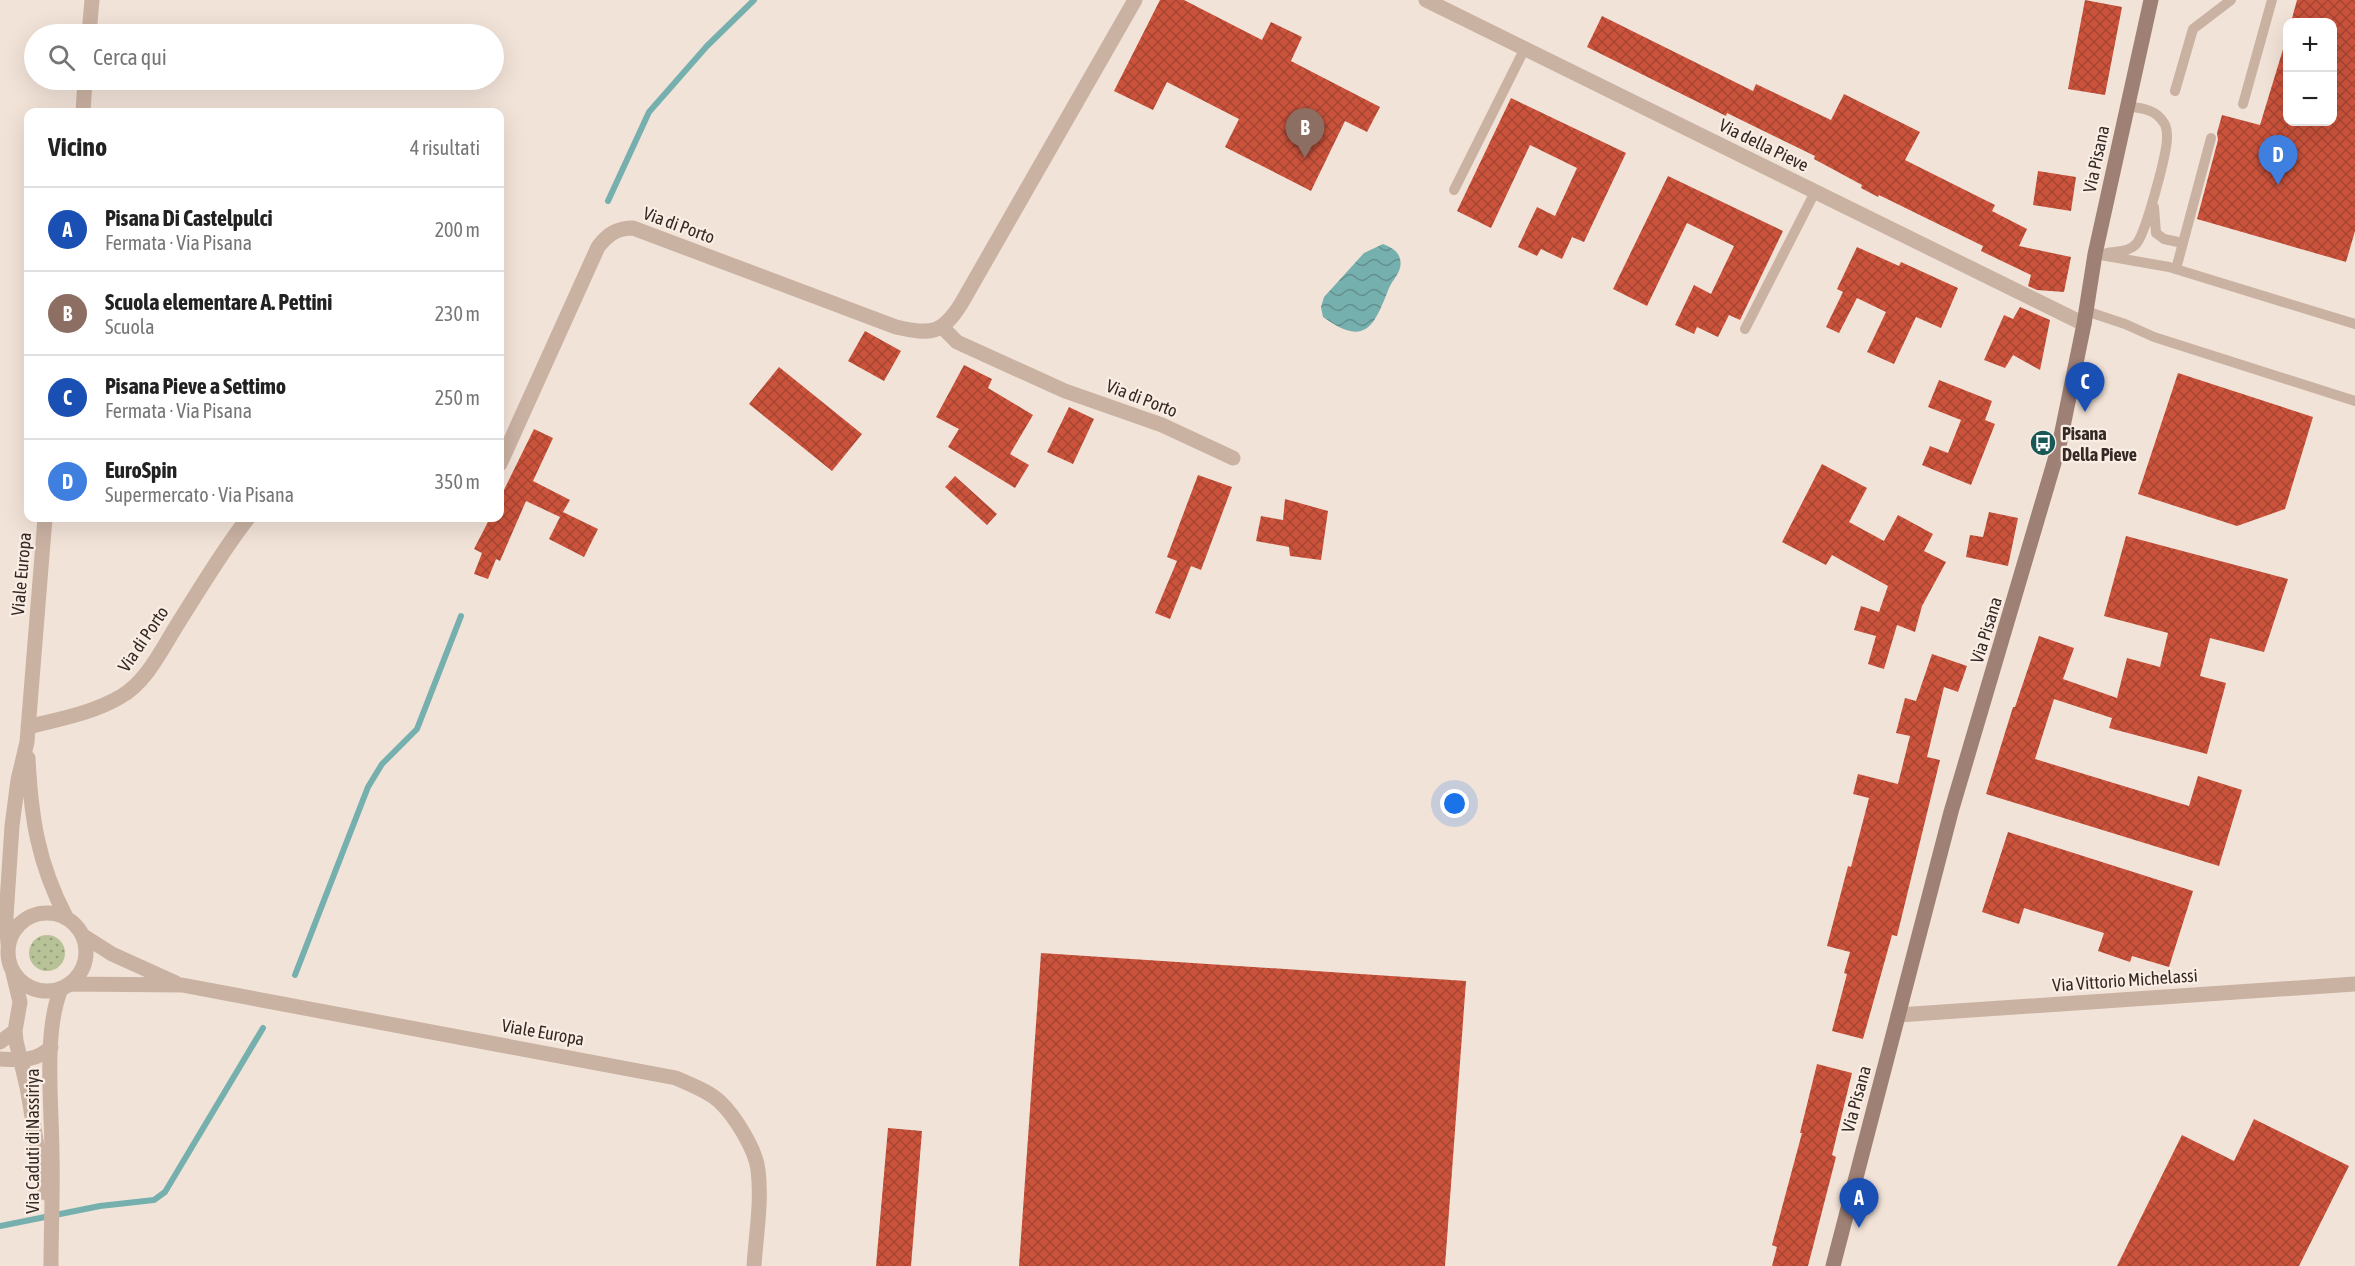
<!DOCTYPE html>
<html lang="it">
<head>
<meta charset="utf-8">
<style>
  body { margin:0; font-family:"Asap Condensed",sans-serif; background:#f6f6f6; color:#222 }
  .controls { position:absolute; right:18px; top:18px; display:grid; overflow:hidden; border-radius:12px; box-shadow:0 6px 24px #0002 }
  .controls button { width:54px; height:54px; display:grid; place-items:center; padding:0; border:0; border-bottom:2px solid #e0e0e0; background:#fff; color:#222; font:30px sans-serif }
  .you { position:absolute; left:1455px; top:804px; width:21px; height:21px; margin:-15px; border:4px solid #fff; border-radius:50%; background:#1a73e8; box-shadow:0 0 0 9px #1a73e833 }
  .badge { display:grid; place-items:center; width:39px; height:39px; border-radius:50%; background:#1a5857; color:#fff; font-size:20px; font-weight:700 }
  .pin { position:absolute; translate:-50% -50px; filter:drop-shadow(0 2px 3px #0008) }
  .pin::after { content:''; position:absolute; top:32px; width:21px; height:18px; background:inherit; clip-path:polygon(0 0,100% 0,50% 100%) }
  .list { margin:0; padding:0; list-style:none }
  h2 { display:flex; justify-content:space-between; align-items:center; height:78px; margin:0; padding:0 24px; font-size:26px }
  h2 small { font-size:20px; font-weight:400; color:#767676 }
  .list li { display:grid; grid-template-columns:39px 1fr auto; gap:18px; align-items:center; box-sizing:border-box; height:84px; padding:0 24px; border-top:2px solid #e0e0e0 }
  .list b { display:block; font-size:22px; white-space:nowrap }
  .list p { margin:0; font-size:20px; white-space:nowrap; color:#767676 }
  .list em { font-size:20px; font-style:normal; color:#767676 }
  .icon { flex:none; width:33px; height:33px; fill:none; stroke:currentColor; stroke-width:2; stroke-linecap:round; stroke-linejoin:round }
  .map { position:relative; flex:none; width:2355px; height:1266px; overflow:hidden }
  .search { position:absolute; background:#fff; box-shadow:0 6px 24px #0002; left:24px; top:24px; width:480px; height:66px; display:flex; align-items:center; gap:15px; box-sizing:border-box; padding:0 21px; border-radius:33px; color:#767676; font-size:22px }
  .panel { position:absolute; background:#fff; box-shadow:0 6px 24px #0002; left:24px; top:108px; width:480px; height:414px; border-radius:12px }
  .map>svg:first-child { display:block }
  .grass { fill:url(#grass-dots) }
  .water { fill:url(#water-waves) }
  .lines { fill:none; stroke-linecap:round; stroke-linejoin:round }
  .stream { stroke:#76b0ae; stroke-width:6 }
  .building { fill:url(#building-cross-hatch) }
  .lane { stroke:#cab2a3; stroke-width:10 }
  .street { stroke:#cab2a3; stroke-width:15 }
  .secondary { stroke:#9e8075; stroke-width:15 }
  .labels { text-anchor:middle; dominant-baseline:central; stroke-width:4.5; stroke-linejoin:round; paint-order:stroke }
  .street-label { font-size:18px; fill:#352926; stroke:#faeee4 }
  .poi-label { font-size:18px; font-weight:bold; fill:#352926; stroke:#faeee4; text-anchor:start }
</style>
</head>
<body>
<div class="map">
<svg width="2355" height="1266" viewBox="0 0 2355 1266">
  <defs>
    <pattern id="grass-dots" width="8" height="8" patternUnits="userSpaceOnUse" patternTransform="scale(1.5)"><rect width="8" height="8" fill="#b7c297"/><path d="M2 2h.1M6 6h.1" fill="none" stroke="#969e7b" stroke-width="1.8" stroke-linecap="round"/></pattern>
    <pattern id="water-waves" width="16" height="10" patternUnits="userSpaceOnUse" patternTransform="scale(1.5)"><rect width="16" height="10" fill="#76b0ae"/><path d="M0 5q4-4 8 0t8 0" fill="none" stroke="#628f8d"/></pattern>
    <pattern id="building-cross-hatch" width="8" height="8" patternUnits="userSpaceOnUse" patternTransform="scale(1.5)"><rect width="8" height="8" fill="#cb533c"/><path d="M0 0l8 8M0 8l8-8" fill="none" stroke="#a64532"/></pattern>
  </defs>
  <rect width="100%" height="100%" fill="#f2e3d8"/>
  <path class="grass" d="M29 953a18 18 0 1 1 36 0a18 18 0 1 1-36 0Z"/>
  <path class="water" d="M1383,244C1390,247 1398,250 1400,259C1403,271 1394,277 1389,288C1374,326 1366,348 1323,317L1321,307L1324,297L1364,253Z"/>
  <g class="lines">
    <path class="stream" d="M608,201L649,112L707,46L754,0
      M295,975L368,787L382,764L417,729L461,616
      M0,1226L100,1206L154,1200L165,1192L263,1028"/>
  </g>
  <path class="building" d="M1160,0H1184L1262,40L1271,22L1302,37L1291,61L1380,107L1367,132L1345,121L1311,191L1225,147L1239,119L1167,82L1153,110L1114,91Z
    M2085,0L2122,7L2105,95L2068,89Z
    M2297,0H2355V231L2346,262L2197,219L2218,140L2217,133L2222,115L2260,125L2284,46L2288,47V122H2332V22H2291Z
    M1602,16L1753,91L1756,84L1831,120L1844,94L1920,132L1905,160L1995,205L1992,211L2027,229L2019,246L2071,257L2064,292L2037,290L2028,286L2031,275L1981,251L1983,246L1879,195L1878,197L1861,188L1862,185L1814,159L1815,156L1727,113L1726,116L1587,47Z
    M1511,98L1626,153L1584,242L1572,237L1562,259L1541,249L1537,256L1518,247L1537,207L1555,216L1577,168L1530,145L1491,228L1457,211Z
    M2038,171L2076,177L2071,211L2033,205Z
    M1668,176L1783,231L1740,320L1729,315L1718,337L1697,327L1694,334L1675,325L1694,285L1711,294L1734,246L1687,223L1647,306L1613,289Z
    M1857,247L1899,266L1901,262L1958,288L1941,328L1916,317L1894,364L1867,352L1886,312L1857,298L1839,333L1826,327L1843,292L1837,289Z
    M2020,307L2050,320L2040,370L2013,355L2005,368L1984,360L2004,315L2013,319Z
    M865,331L901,351L884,381L848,361Z
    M964,365L992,379L988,388L1033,415L1010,454L1029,465L1015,488L948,447L959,429L936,417Z
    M779,367L862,434L832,471L749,404Z
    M2178,373L2313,417L2285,509L2237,526L2138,494Z
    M1939,380L1992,401L1985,420L1995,424L1971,485L1922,465L1930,446L1948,453L1961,420L1928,407Z
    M1069,407L1094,419L1073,464L1047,452Z
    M534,429L553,438L533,481L570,500L563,512L598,529L584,557L549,539L562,513L560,517L526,501L500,561L496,559L488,579L474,574L482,553L474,549L490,518H500V498Z
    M1822,464L1867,488L1849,522L1884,541L1898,515L1933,534L1924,551L1946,562L1922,606L1915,632L1897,625L1884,669L1868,664L1876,636L1854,630L1861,606L1879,612L1888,586L1832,555L1826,565L1782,542Z
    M1198,475L1232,487L1201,570L1191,566L1170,619L1155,613L1177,561L1167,557Z
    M955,476L997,514L987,525L945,487Z
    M1285,499L1328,511L1321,560L1290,556L1289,547L1256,541L1261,516L1283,520Z
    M1989,512L2018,518L2008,566L1966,557L1970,535L1983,537Z
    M2126,536L2288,579L2264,652L2210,638L2200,676L2226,683L2207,754L2109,728L2112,718L2054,699L2035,759L2189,806L2198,776L2242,790L2219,866L1986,794L2013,707H2015L2039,636L2074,648L2063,679L2117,698L2127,658L2160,667L2168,633L2104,616Z
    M1932,654L1967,666L1958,692L1944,687L1927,757L1940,760L1897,936L1892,935L1863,1039L1832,1031L1847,974L1844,973L1850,952L1827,946L1848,866L1851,867L1869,798L1853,794L1858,774L1898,784L1910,736L1896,733L1905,698L1916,701Z
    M2008,832L2193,891L2169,967L2132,956L2130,962L2098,951L2104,933L2024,908L2019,924L1982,912Z
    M1041,953L1466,981L1445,1266H1019Z
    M1817,1064L1852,1073L1832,1155L1836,1157L1808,1266H1772L1777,1247L1772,1245L1802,1133H1800Z
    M2254,1119L2349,1166L2299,1266H2117L2182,1135L2234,1161Z
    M888,1128L922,1131L911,1266H876Z"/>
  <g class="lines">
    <path class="lane" d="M2175,91L2193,29L2231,0
      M2243,104L2272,0
      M1454,190L1525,48
      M2154,207L2156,233L2164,239L2183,243
      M2107,253C2117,251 2130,252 2137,243C2146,231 2168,151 2167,136C2167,132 2166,126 2164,123C2156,109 2141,108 2127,106
      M2095,254L2169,267L2355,324
      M2176,269L2211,138
      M2086,311L2125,324L2154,337L2355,401
      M1745,329L1815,192"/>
    <path class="street" d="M1426,0L2084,324
      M89,34L92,0
      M83,112L85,80
      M942,327L957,342L1065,391L1162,425L1233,458
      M500,464L598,247C608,234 617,228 633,228L896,327C931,335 942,334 961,304L1135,0
      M28,727C59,719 93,713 120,697C146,683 162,649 177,625C200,589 222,551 248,518
      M28,758C31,818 38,863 66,917
      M8 952a39 39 0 1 1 78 0a39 39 0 1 1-78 0Z
      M82,935L112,954L176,983
      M8,944L6,917L12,826L18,780L27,742L45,518
      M13,973L20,1002L15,1031L16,1041L27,1087L45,1193
      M70,984L182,985L676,1078C691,1085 709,1091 720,1102C735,1116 756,1150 758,1170C762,1201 756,1235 754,1266
      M1898,1015L2355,984
      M0,1042L15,1031
      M0,1059C20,1060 36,1062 51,1047
      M51,1266C51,1229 53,1192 52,1155C52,1108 43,1032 61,989"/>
    <path class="secondary" d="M1833,1266L1951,812L2059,446L2084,324L2095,254L2151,0"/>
  </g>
  <defs>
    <g id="bus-disc" transform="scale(1.35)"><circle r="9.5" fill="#1a5857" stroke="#faeee4"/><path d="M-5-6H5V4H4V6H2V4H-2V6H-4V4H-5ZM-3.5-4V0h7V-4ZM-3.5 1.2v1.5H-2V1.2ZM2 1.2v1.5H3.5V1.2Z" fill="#fff"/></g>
  </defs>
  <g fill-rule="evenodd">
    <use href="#bus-disc" x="2043" y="443"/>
  </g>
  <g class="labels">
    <g class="street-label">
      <text transform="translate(1764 145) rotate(26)">Via della Pieve</text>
      <text transform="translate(2096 159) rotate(-78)">Via Pisana</text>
      <text transform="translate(679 225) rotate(20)">Via di Porto</text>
      <text transform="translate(1142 398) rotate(21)">Via di Porto</text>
      <text transform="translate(21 574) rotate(-85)">Viale Europa</text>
      <text transform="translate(1986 630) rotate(-73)">Via Pisana</text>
      <text transform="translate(143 639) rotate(-56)">Via di Porto</text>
      <text transform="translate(2125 980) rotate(-4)">Via Vittorio Michelassi</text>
      <text transform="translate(543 1032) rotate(10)">Viale Europa</text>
      <text transform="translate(1856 1099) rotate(-75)">Via Pisana</text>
      <text transform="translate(32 1141) rotate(-90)">Via Caduti di Nassiriya</text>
    </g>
    <g class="poi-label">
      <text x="2062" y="433">Pisana<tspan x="2062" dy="21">Della Pieve</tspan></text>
    </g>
  </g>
</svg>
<div class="controls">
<button>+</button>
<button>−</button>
</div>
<div class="you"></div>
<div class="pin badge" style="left:1859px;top:1228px;background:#1a4fb4">A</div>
<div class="pin badge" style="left:1305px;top:158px;background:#8d6e63">B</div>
<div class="pin badge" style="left:2085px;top:412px;background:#1a4fb4">C</div>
<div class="pin badge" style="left:2278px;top:185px;background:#3f7fe0">D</div>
<div class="search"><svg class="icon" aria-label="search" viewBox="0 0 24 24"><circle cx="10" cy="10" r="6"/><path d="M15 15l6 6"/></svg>Cerca qui</div>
<section class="panel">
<h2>Vicino<small>4 risultati</small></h2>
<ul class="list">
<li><span class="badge" style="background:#1a4fb4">A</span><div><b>Pisana Di Castelpulci</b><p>Fermata · Via Pisana</p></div><em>200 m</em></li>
<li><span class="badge" style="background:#8d6e63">B</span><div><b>Scuola elementare A. Pettini</b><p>Scuola</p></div><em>230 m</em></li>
<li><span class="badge" style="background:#1a4fb4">C</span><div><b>Pisana Pieve a Settimo</b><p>Fermata · Via Pisana</p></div><em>250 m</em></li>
<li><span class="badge" style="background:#3f7fe0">D</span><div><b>EuroSpin</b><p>Supermercato · Via Pisana</p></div><em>350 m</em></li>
</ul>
</section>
</div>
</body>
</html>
